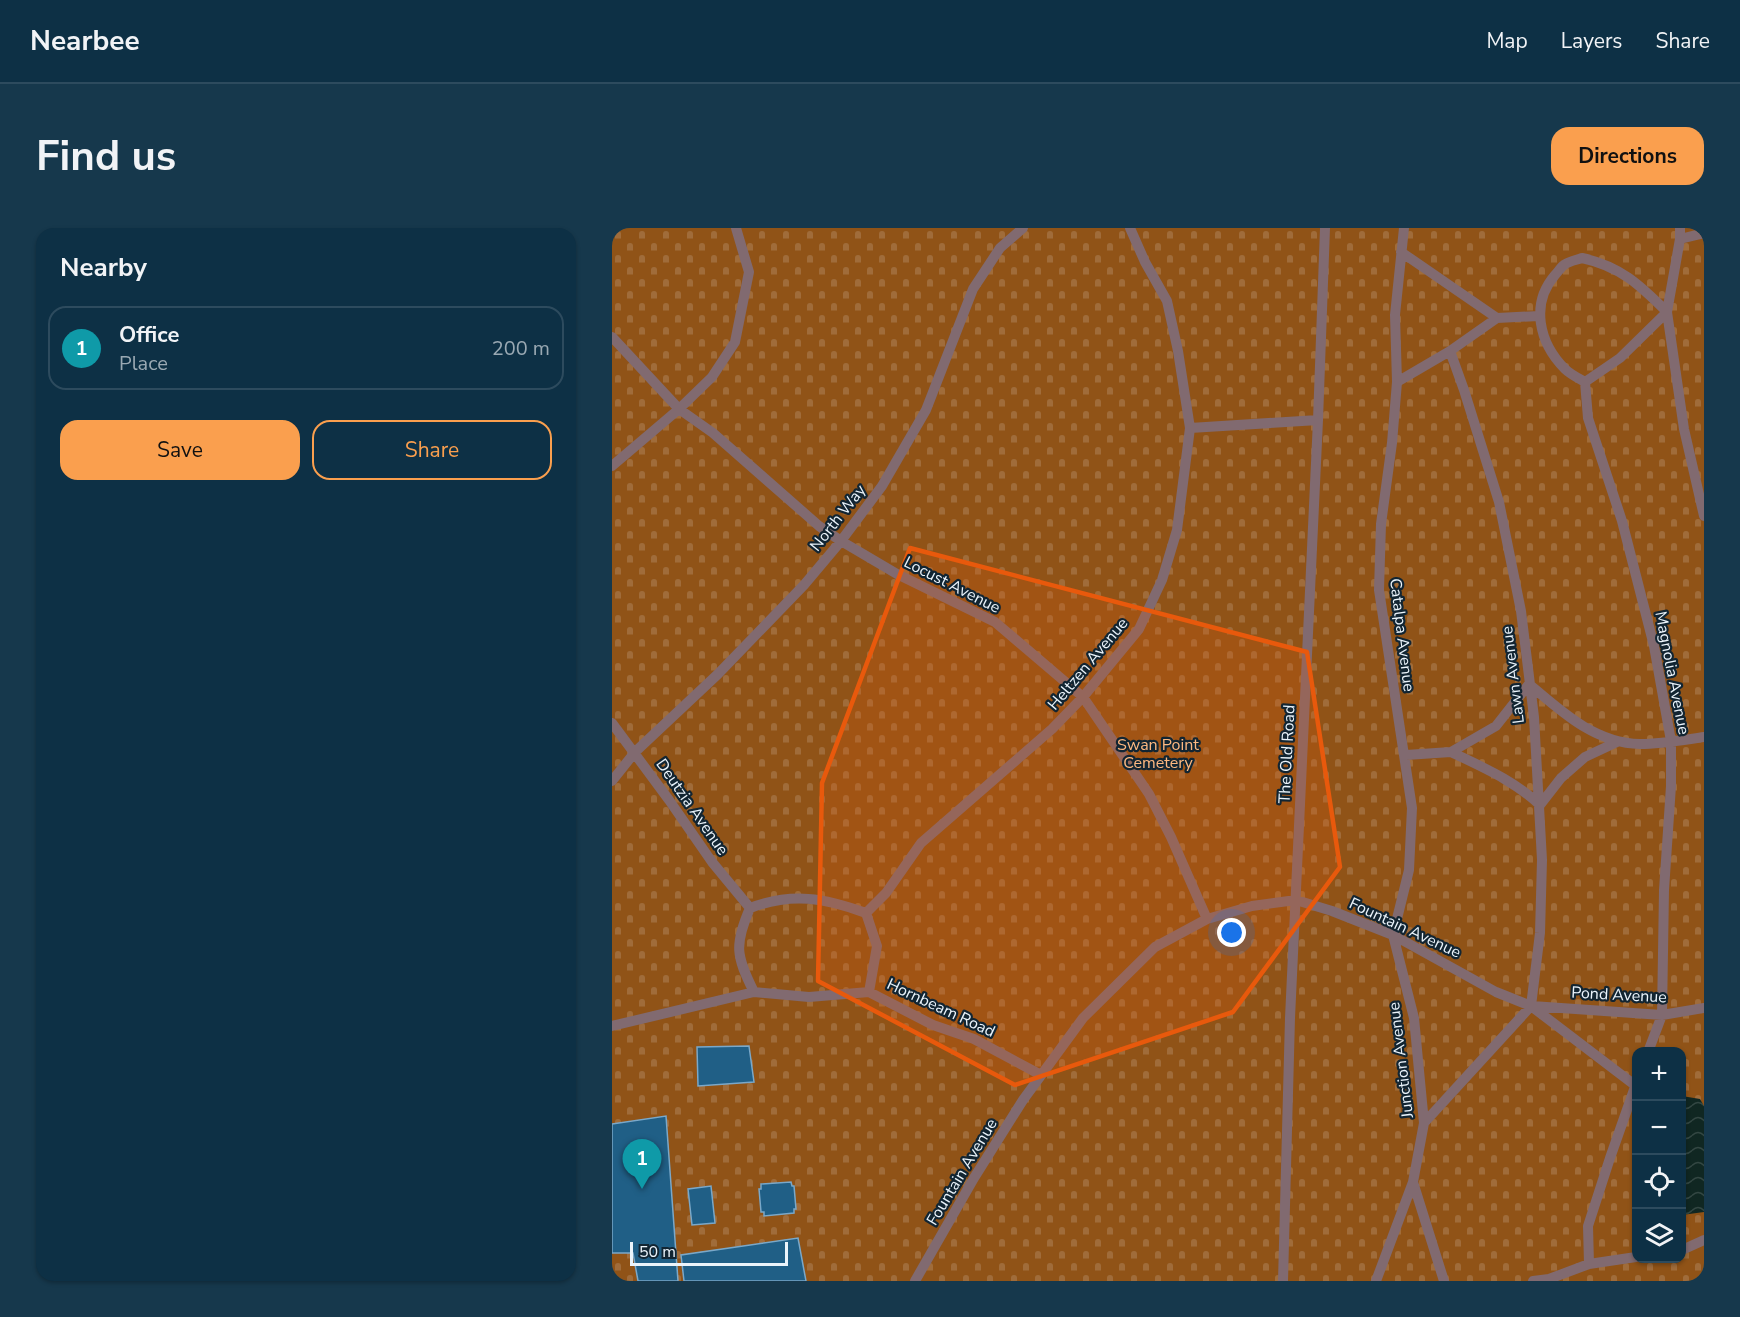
<!DOCTYPE html>
<html lang="en">
<head>
<meta charset="utf-8">
<style>
  body { margin:0; font-family:"Nunito Sans",sans-serif; background:#16384c; color:#f1f3f6 }
  .controls { position:absolute; right:18px; bottom:18px; display:grid; overflow:hidden; border-radius:12px; box-shadow:0 2px 4px #0004 }
  .controls button { width:54px; height:54px; display:grid; place-items:center; padding:0; border:0; border-bottom:2px solid #2d4b5e; background:#0d3045; color:#f1f3f6; font:30px sans-serif }
  .scale { position:absolute; left:18px; bottom:15px; width:158px; box-sizing:border-box; padding-left:6px; border:3px solid #ebf4fb; border-top:0; font-size:16px; line-height:21px; white-space:nowrap; color:#ebf4fb; -webkit-text-stroke:4px #122532; paint-order:stroke }
  .you { position:absolute; left:620px; top:705px; width:21px; height:21px; margin:-15px; border:4px solid #fff; border-radius:50%; background:#1a73e8; box-shadow:0 0 0 9px #1a73e833 }
  .badge { display:grid; place-items:center; width:39px; height:39px; border-radius:50%; background:#fa9f4e; color:#fff; font-size:20px; font-weight:700 }
  .pin { position:absolute; translate:-50% -50px; filter:drop-shadow(0 2px 3px #0008) }
  .pin::after { content:''; position:absolute; top:32px; width:21px; height:18px; background:inherit; clip-path:polygon(0 0,100% 0,50% 100%) }
  .list { margin:0; padding:0; list-style:none }
  h2 { display:flex; justify-content:space-between; align-items:center; height:78px; margin:0; padding:0 24px; font-size:26px }
  h2 small { font-size:20px; font-weight:400; color:#9aa9b3 }
  .list li { display:grid; grid-template-columns:39px 1fr auto; gap:18px; align-items:center; box-sizing:border-box; height:84px; margin:0 12px 12px; padding:0 12px; border:2px solid #2d4b5e; border-radius:18px }
  .list b { display:block; font-size:22px; white-space:nowrap }
  .list p { margin:0; font-size:20px; white-space:nowrap; color:#9aa9b3 }
  .list em { font-size:20px; font-style:normal; color:#9aa9b3 }
  .actions { display:flex; gap:12px; padding:18px 24px }
  .actions a { flex:1; padding:14px 0; border:2px solid #fa9f4e; border-radius:18px; text-align:center; font-size:21px; color:#fa9f4e }
  .actions .main { background:#fa9f4e; color:#111 }
  .icon { flex:none; width:33px; height:33px; fill:none; stroke:currentColor; stroke-width:2; stroke-linecap:round; stroke-linejoin:round }
  .map { position:relative; flex:none; width:1092px; height:1053px; overflow:hidden; border-radius:18px }
  header { display:flex; align-items:center; gap:36px; box-sizing:border-box; height:84px; padding:0 30px; background:#0d3045; border-bottom:2px solid #2d4b5e }
  header strong { font-size:28px }
  nav { display:flex; gap:33px; margin-inline-start:auto; font-size:21px }
  .intro { display:flex; align-items:center; justify-content:space-between; box-sizing:border-box; height:144px; padding:0 36px }
  h1 { margin:0; font-size:42px }
  .button { padding:15px 27px; border-radius:18px; background:#fa9f4e; color:#111; font-size:21px; font-weight:700 }
  main { display:flex; gap:36px; padding:0 36px }
  aside { flex:1; background:#0d3045; border-radius:18px; box-shadow:0 2px 4px #0004 }
  .map>svg:first-child { display:block }
  .cemetery { fill:url(#cemetery-stones); fill-rule:evenodd }
  .water { fill:url(#water-waves) }
  .building { fill:#205f86; stroke:#7aa8c9; stroke-width:1.5 }
  .lines { fill:none; stroke-linecap:round; stroke-linejoin:round }
  .service { stroke:#816a70; stroke-width:10 }
  .marked { fill:#e8590c; fill-opacity:0.2; stroke:#e8590c; stroke-width:4.5; stroke-linejoin:round }
  .labels { text-anchor:middle; dominant-baseline:central; stroke-width:4.5; stroke-linejoin:round; paint-order:stroke }
  .street-label { font-size:16px; fill:#ebf4fb; stroke:#122532 }
  .park-label { font-size:16px; fill:#feb981; stroke:#122532 }
</style>
</head>
<body>
<header>
<strong>Nearbee</strong>
<nav><a>Map</a><a>Layers</a><a>Share</a></nav>
</header>
<div class="intro"><h1>Find us</h1><a class="button">Directions</a></div>
<main>
<aside>
<h2>Nearby<small></small></h2>
<ul class="list">
<li><span class="badge" style="background:#0f9aa8">1</span><div><b>Office</b><p>Place</p></div><em>200 m</em></li>
</ul>
<div class="actions"><a class="main">Save</a><a>Share</a></div>
</aside>
<div class="map">
<svg width="1092" height="1053" viewBox="0 0 1092 1053">
  <defs>
    <pattern id="cemetery-stones" width="16" height="16" patternUnits="userSpaceOnUse" patternTransform="scale(1.5)"><rect width="16" height="16" fill="#905317"/><path d="M2 7V4a2 2 0 0 1 4 0v3zM10 15v-3a2 2 0 0 1 4 0v3z" fill="#a06c3a"/></pattern>
    <pattern id="water-waves" width="16" height="10" patternUnits="userSpaceOnUse" patternTransform="scale(1.5)"><rect width="16" height="10" fill="#102722"/><path d="M0 5q4-4 8 0t8 0" fill="none" stroke="#334743"/></pattern>
  </defs>
  <rect width="100%" height="100%" fill="#11405c"/>
  <path class="cemetery" d="M0,0H1092V1053H0ZM1024,824H1070V1030H1024Z"/>
  <path class="water" d="M1070,868L1088,871L1092,878V984L1070,987Z"/>
  <path class="building" d="M137,818L142,854L86,858L85,819Z
    M54,888L66,1053H26L21,1025H0V896Z
    M179,954L180,958H182L184,981H182V985L152,988V984H149L147,961H149V956Z
    M99,958L103,995L80,997L76,961Z
    M186,1010L194,1053H72L69,1027Z"/>
  <g class="lines">
    <path class="service" d="M792,0L783,87L785,154L780,215L769,296L767,362L800,580L797,642L781,707L802,790L812,895L801,954
      M1068,0V11L1055,84L1072,201L1092,288
      M1068,11L1092,5
      M789,24L885,90L927,88
      M970,30C1008,38 1028,57 1055,84L1008,130L973,154C966,150 958,146 953,141C927,115 918,76 943,47C946,44 949,39 952,37C957,33 965,32 970,30Z
      M0,109L67,181L101,205L207,298L229,313L285,346L383,394L471,469L537,566L559,609L595,691
      M838,123L852,162L887,274L909,383L922,489L930,632L928,705L919,778
      M785,154L838,123L885,90
      M973,154L976,190L1010,293L1042,418L1059,513V558L1052,662L1050,787L1036,824
      M578,200L706,192
      M0,238L67,181L100,149L123,114L137,44L124,0
      M0,495L57,572L100,634L138,680
      M839,524C872,540 901,552 928,577L949,550L973,529L1005,514
      M794,527L839,524L884,498L917,456C950,484 983,515 1028,516C1049,516 1071,512 1092,509
      M0,553L23,524L106,446L192,357L229,313L270,258L314,182L361,61L388,20L411,0
      M254,685L274,665L309,615L440,501L471,469L527,401L550,352L565,302L578,200L566,123L555,73L533,34L518,0
      M142,764C124,728 122,717 138,680C180,664 213,670 254,685L265,718L257,764
      M920,778L1050,787L1092,780
      M0,798L142,764L197,769L257,764L321,797L362,811L429,847
      M812,895L919,778
      M1070,1022L1092,1012
      M977,1036L976,998L998,930L1024,856
      M303,1053L362,950L411,872L471,790L543,719L595,691L640,678L684,672L720,683L781,707L884,764L919,778L1024,858
      M671,1053L678,790L706,192L713,0
      M764,1053L801,954L832,1053
      M921,1053L937,1051L977,1036L1024,1029"/>
  </g>
  <path class="marked" d="M298,320L695,424L728,639L621,784L403,857L206,753L210,555Z"/>
  <g class="labels">
    <g class="street-label">
      <text transform="translate(226 290) rotate(-52)">North Way</text>
      <text transform="translate(340 357) rotate(27)">Locust Avenue</text>
      <text transform="translate(790 407) rotate(83)">Catalpa Avenue</text>
      <text transform="translate(476 436) rotate(-50)">Heltzen Avenue</text>
      <text transform="translate(1060 445) rotate(79)">Magnolia Avenue</text>
      <text transform="translate(901 447) rotate(-97)">Lawn Avenue</text>
      <text transform="translate(675 526) rotate(-87)">The Old Road</text>
      <text transform="translate(80 579) rotate(55)">Deutzia Avenue</text>
      <text transform="translate(793 700) rotate(25)">Fountain Avenue</text>
      <text transform="translate(1007 767) rotate(3)">Pond Avenue</text>
      <text transform="translate(329 780) rotate(25)">Hornbeam Road</text>
      <text transform="translate(789 832) rotate(-97)">Junction Avenue</text>
      <text transform="translate(350 944) rotate(-59)">Fountain Avenue</text>
    </g>
    <g class="park-label">
      <text x="546" y="517">Swan Point<tspan x="546" dy="18">Cemetery</tspan></text>
    </g>
  </g>
</svg>
<div class="controls">
<button>+</button>
<button>−</button>
<button><svg class="icon" aria-label="locate" viewBox="0 0 24 24"><circle cx="12" cy="12" r="6"/><path d="M12 2v4M12 18v4M2 12h4M18 12h4"/></svg></button>
<button><svg class="icon" aria-label="layers" viewBox="0 0 24 24"><path d="M12 4l9 5-9 5-9-5zM3 14l9 5 9-5"/></svg></button>
</div>
<div class="scale">50 m</div>
<div class="you"></div>
<div class="pin badge" style="left:30px;top:961px;background:#0f9aa8">1</div>
</div>
</main>
</body>
</html>
